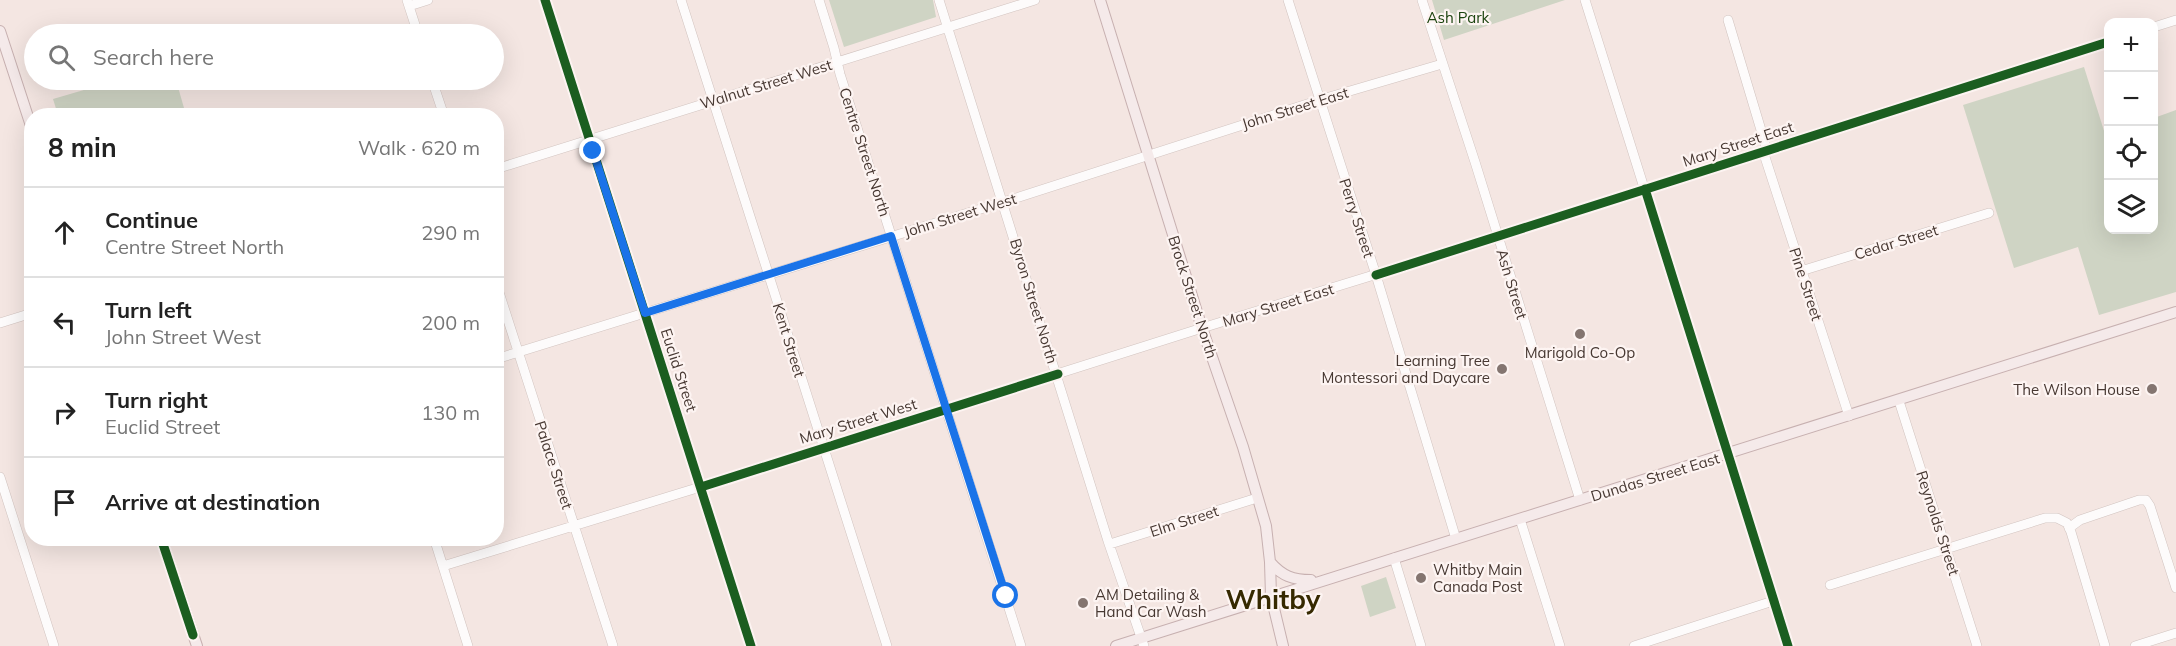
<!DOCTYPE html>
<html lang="en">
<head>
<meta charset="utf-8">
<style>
  body { margin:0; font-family:Mulish,sans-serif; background:#f6f6f6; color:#222 }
  .controls { position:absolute; right:18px; top:18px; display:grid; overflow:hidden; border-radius:12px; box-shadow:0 6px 24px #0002 }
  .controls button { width:54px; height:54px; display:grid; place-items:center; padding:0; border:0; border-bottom:2px solid #e0e0e0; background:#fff; color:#222; font:30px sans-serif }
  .stop { position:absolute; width:18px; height:18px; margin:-14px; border:4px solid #1a73e8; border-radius:50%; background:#fff }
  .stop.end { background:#1a73e8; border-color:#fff; box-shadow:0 2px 6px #0008 }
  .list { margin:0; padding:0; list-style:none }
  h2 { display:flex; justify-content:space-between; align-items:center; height:78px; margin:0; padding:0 24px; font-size:26px }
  h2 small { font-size:20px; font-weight:400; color:#767676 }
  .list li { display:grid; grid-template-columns:39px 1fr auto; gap:18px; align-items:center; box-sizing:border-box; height:90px; padding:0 24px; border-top:2px solid #e0e0e0 }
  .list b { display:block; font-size:22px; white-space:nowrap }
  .list p { margin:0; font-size:20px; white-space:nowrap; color:#767676 }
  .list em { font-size:20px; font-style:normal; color:#767676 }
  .icon { flex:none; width:33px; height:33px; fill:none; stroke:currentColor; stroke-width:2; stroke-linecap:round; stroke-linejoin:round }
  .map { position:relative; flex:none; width:2176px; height:646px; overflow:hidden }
  .search { position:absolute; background:#fff; box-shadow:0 6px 24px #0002; left:24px; top:24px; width:480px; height:66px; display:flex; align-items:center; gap:15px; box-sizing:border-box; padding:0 21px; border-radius:33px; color:#767676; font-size:22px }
  .panel { position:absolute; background:#fff; box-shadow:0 6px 24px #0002; left:24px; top:108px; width:480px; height:438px; border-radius:24px }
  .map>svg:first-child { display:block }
  .green { fill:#cfd4c4 }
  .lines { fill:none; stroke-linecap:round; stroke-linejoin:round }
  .minor-casing { stroke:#d1c3bf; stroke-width:10 }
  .major-casing { stroke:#c7b0b0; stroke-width:12 }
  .minor { stroke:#fdfbfb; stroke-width:9 }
  .major { stroke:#f5eaea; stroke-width:10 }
  .cycleway-casing { stroke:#fdf4f2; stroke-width:13 }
  .cycleway { stroke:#1b5e20; stroke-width:9 }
  .route { stroke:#1a73e8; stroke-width:8 }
  .poi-dot { fill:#847570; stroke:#fdf4f2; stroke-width:2 }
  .labels { text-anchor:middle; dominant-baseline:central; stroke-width:4.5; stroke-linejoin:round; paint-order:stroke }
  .park-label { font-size:15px; fill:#1c440f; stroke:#fdf4f2 }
  .street-label { font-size:15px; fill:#473832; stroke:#fdf4f2 }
  .poi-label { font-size:15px; fill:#473832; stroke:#fdf4f2; text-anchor:end }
  .town-label { font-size:27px; font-weight:bold; fill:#362900; stroke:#fdf4f2 }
</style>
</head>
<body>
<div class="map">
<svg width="2176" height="646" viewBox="0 0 2176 646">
  <rect width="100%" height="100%" fill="#f4e6e2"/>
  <path class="green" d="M829,0H933L936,17L844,47Z
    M1432,0H1565L1444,40Z
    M2084,67L2105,134L2108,133V230H2154V118L2176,110V292L2099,315L2078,247L2014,268L1963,105Z
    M118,80H176L186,115H58L53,99Z
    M1386,577L1396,608L1370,617L1361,586Z"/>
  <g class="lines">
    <g class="minor-casing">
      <path id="minor" d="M407,0L418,34
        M545,0L751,646
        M681,0L887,646
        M819,0L834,48L840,74L1021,646
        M939,0L1108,541L1144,646
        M1288,0L1376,275L1456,539
        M1422,0L1475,162L1580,500
        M1585,0L1788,646
        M409,6L428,0
        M1728,20L1767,150
        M2154,27L2176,20
        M432,80L444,116
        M1763,151L1849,416
        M496,169L1035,0
        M1801,271L1989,213
        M496,283L613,646
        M0,323L32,313
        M496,359L1013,199L1326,98L1442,64
        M1899,401L1977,646
        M0,477L54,646
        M1520,519L1560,646
        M2069,528L2080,520L2139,500H2146L2150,506L2176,588
        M434,538L468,646
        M1110,544L1257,498
        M1394,558L1421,646
        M443,566L710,484L1202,328L1497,237L2108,42
        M1830,585L2045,518H2057L2067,523L2071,532L2105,646
        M1634,646L1773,601
        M2135,646L2176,633"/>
    </g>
    <g class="major-casing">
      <path id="major" d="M1100,0L1202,328L1243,447L1266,526L1270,562L1271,596L1283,646
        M0,31L32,129
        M161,538L197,646
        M1270,562C1282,576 1293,580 1311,580
        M1116,646L2176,312"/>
    </g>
    <use href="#minor" class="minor"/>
    <use href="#major" class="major"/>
    <g class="cycleway-casing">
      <path id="cycleway" d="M545,0L751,646
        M1645,189L1788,646
        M1376,275L2108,42
        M701,487L1058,374
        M161,538L193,635"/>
    </g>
    <use href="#cycleway" class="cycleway"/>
  </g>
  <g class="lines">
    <path class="route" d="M593,151L645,313L891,236L1006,596"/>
  </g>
  <g class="poi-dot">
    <circle cx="1580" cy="334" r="6"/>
    <circle cx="1502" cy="369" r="6"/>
    <circle cx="2152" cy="389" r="6"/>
    <circle cx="1421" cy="578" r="6"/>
    <circle cx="1083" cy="603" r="6"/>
  </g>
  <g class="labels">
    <g class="park-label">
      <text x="1458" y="17">Ash Park</text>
    </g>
    <g class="street-label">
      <text transform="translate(766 84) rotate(-17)">Walnut Street West</text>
      <text transform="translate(1295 108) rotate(-17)">John Street East</text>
      <text transform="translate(1738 144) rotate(-18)">Mary Street East</text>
      <text transform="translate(865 152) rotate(72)">Centre Street North</text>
      <text transform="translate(960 215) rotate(-17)">John Street West</text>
      <text transform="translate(1357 218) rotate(72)">Perry Street</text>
      <text transform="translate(1896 242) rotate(-17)">Cedar Street</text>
      <text transform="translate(1512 284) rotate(73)">Ash Street</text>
      <text transform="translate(1806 284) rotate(72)">Pine Street</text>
      <text transform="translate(1193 297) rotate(72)">Brock Street North</text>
      <text transform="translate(1034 301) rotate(73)">Byron Street North</text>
      <text transform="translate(1278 305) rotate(-17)">Mary Street East</text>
      <text transform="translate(789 340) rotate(73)">Kent Street</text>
      <text transform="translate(679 370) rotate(72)">Euclid Street</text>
      <text transform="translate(858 421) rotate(-17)">Mary Street West</text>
      <text transform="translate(554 465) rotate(72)">Palace Street</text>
      <text transform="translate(1655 477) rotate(-17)">Dundas Street East</text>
      <text transform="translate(1184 521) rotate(-18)">Elm Street</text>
      <text transform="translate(1938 523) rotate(72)">Reynolds Street</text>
    </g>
    <g class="poi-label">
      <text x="1580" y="352" text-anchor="middle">Marigold Co-Op</text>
      <text x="1490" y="360">Learning Tree<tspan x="1490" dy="17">Montessori and Daycare</tspan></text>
      <text x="2140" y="389">The Wilson House</text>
      <text x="1433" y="569" text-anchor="start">Whitby Main<tspan x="1433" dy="17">Canada Post</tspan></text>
      <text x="1095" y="594" text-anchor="start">AM Detailing &amp;<tspan x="1095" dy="17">Hand Car Wash</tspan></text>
    </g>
    <g class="town-label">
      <text x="1273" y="599">Whitby</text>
    </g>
  </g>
</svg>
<div class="controls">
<button>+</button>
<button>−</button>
<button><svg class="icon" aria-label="locate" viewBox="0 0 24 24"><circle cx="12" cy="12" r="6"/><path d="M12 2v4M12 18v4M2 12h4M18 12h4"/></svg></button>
<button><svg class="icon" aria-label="layers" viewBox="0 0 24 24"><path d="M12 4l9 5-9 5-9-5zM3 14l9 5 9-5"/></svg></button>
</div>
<div class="stop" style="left:1006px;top:596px"></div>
<div class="stop end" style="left:593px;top:151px"></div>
<div class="search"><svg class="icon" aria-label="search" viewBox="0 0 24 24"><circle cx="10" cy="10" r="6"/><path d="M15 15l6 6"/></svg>Search here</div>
<section class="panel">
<h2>8 min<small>Walk · 620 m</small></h2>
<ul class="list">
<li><svg class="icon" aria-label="ahead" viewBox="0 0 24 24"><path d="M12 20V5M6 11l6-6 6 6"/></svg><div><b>Continue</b><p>Centre Street North</p></div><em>290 m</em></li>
<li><svg class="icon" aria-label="left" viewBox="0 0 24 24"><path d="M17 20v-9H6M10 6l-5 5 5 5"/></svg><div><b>Turn left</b><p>John Street West</p></div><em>200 m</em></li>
<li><svg class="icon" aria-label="right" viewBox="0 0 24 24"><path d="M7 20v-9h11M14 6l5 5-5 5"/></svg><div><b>Turn right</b><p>Euclid Street</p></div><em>130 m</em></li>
<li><svg class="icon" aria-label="arrive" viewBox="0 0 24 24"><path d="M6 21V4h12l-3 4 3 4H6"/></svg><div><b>Arrive at destination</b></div></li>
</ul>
</section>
</div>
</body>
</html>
